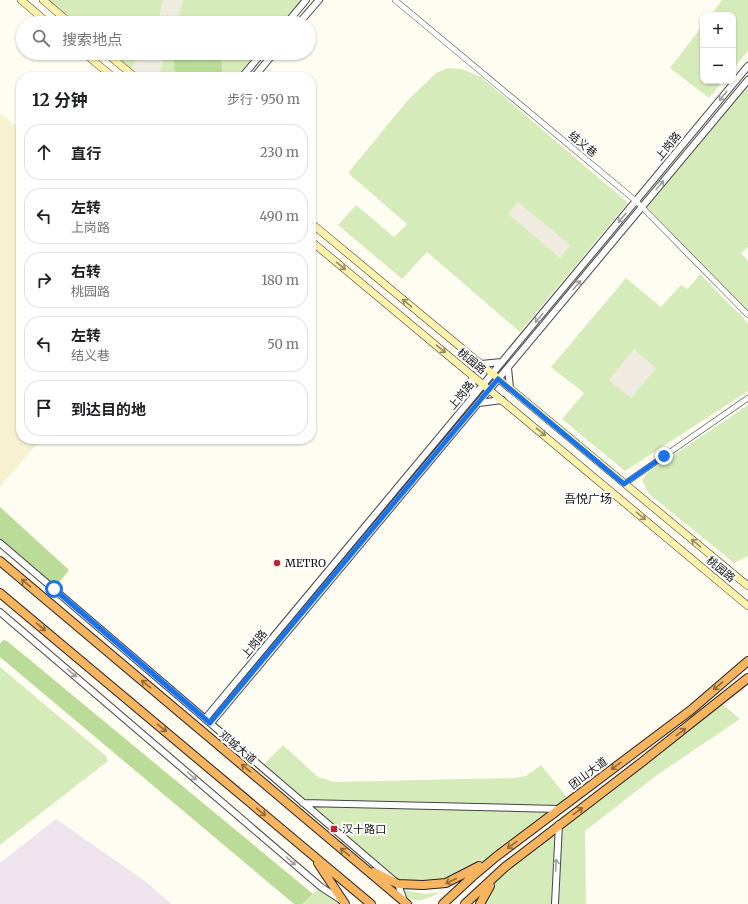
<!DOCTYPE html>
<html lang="zh">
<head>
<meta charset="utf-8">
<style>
  body { margin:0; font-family:Merriweather,"Noto Sans SC",serif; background:#f6f6f6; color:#202124 }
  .controls { position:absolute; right:12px; top:12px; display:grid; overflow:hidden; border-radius:8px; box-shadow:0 1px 3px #0004 }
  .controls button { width:36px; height:36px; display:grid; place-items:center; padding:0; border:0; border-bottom:1px solid #e0e0e0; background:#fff; color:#202124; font:20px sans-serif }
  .stop { position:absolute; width:12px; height:12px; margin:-9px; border:3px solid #1a73e8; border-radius:50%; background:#fff }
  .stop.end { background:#1a73e8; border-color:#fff; box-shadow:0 1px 4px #0008 }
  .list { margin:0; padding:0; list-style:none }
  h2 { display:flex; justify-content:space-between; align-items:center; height:52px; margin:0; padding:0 16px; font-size:17px }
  h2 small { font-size:13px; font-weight:400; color:#757577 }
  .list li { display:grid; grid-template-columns:26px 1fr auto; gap:12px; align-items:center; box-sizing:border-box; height:56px; margin:0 8px 8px; padding:0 8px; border:1px solid #e0e0e0; border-radius:16px }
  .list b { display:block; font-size:15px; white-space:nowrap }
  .list p { margin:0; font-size:13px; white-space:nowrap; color:#757577 }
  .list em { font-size:13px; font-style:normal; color:#757577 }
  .icon { flex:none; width:22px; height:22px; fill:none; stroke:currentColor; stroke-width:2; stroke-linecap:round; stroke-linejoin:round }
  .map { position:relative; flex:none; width:748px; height:904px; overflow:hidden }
  .search { position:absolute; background:#fff; box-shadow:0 1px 3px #0004; left:16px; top:16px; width:300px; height:44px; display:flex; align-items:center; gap:10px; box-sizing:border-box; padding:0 14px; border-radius:22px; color:#757577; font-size:15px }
  .panel { position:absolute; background:#fff; box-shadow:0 1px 3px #0004; left:16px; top:72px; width:300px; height:372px; border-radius:16px }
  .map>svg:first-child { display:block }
  .industrial { fill:#ede4ee }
  .farmland { fill:#f6f1d1 }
  .green { fill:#d6ebba }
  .forest { fill:#bbdc99 }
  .plaza { fill:#f0ebe0 }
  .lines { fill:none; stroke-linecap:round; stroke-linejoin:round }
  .minor-casing { stroke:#434343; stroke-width:6 }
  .tertiary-casing { stroke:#434343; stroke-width:8 }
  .secondary-casing { stroke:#323232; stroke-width:8 }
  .trunk-casing { stroke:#212121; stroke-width:10 }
  .minor { stroke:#fff; stroke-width:5 }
  .tertiary { stroke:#fff; stroke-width:6 }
  .secondary { stroke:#fff2ad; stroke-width:7 }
  .trunk { stroke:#f9b45f; stroke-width:8 }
  .oneway { stroke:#9f9f9f }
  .oneway2 { stroke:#938c66 }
  .oneway3 { stroke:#906a3b }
  .route { stroke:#1a73e8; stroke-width:5 }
  .poi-dot { fill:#c42334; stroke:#fff; stroke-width:1.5 }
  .labels { text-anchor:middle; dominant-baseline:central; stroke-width:4; stroke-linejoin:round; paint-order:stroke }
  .street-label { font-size:11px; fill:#101010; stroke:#fff }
  .poi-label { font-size:11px; fill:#101010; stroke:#fff; text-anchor:start }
  .neighbourhood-label { font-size:12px; fill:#101010; stroke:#fff }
</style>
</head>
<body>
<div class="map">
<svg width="748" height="904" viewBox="0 0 748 904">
  <rect width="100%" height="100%" fill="#fffcf2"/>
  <path class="industrial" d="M56,819L146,882L171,904H0V863Z"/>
  <path class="farmland" d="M0,113L21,130V439H41L0,487Z"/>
  <path class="green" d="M43,0H306L287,23H70Z
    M722,0H748V51L733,69V15H711Z
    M703,25V81H723L709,98L670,68Z
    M106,53H262L242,77H135Z
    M448,68L462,69L481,77L628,203L520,332L427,252L402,279L338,225L356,205L394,237L407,224L348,173L408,100L436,73Z
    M748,74V247L741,253L748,261V311L641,203Z
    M700,274L748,323V391L625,471L562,419L584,393L551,367L626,278L661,307L681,285L688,289Z
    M748,405V556L734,563L649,494L642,480L648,472Z
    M0,667L106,756L108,761L0,845Z
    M719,701L740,719L657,775L585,831L586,904H480L485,892L505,867Z
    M283,745L318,777L334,782L515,778L526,776L541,765L570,801L497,856L446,883L398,884L261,767Z
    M321,887L345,904H302Z
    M394,888L425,894L441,892C415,904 417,904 394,888Z"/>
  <path class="forest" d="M175,53H221L222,72L220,77H177L174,67Z
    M0,507L69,570L54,589L0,543Z
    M3,640L7,641L313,894L302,904H294L0,657V644Z"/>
  <path class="plaza" d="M163,0H183L179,19H169L166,23H154L159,18Z
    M138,53H165L159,77H135L130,73Z
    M518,202L570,245L560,258L508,214Z
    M634,349L656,368L631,398L609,380Z"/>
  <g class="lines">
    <g class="minor-casing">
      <path id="minor" d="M395,0L636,201L748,315
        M624,484L748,398"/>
    </g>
    <g class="tertiary-casing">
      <path id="tertiary" d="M287,23L306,0
        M299,23L319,0
        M242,77L262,53
        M254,77L274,53
        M481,364L502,362
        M508,368L510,388
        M472,375L473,396
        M479,403L502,400
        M0,543L398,884L404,901
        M0,612L321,887L341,900
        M205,719L748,66
        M211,723L748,80
        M303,803L559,809
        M555,904L559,824"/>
    </g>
    <g class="secondary-casing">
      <path id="secondary" d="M21,0L48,23
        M43,0L70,23
        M84,53L113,77
        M106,53L135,77
        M311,223L748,586
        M311,241L748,606"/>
    </g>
    <g class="trunk-casing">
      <path id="trunk" d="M0,561L407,904
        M0,593L371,904
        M318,863L345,904
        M374,872L398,884L423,885L446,883L479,866
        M443,904L472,877L497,856L691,710L748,661
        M465,904L505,867L642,762L748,678
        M480,904L490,886"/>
    </g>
    <use href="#minor" class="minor"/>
    <use href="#tertiary" class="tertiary"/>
    <use href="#secondary" class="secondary"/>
    <use href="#trunk" class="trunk"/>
  </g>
  <defs><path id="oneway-shaft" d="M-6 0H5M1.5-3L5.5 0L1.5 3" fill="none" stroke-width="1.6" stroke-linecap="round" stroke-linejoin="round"/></defs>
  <g class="oneway">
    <use href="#oneway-shaft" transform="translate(723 96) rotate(130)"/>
    <use href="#oneway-shaft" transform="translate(660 185) rotate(-50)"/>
    <use href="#oneway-shaft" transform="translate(622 218) rotate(130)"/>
    <use href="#oneway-shaft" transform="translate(577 285) rotate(-50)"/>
    <use href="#oneway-shaft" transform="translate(539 318) rotate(130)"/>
    <use href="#oneway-shaft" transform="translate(72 673) rotate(41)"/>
    <use href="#oneway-shaft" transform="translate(192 776) rotate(41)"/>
    <use href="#oneway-shaft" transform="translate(291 861) rotate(41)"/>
    <use href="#oneway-shaft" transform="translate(556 865) rotate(-87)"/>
  </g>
  <g class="oneway2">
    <use href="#oneway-shaft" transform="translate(341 266) rotate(40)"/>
    <use href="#oneway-shaft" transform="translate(407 303) rotate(-140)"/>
    <use href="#oneway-shaft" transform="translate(441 349) rotate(40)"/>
    <use href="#oneway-shaft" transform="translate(541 432) rotate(40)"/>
    <use href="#oneway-shaft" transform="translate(641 516) rotate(40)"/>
    <use href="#oneway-shaft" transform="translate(696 543) rotate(-140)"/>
  </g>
  <g class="oneway3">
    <use href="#oneway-shaft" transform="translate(26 583) rotate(-140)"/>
    <use href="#oneway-shaft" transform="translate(41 627) rotate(40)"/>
    <use href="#oneway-shaft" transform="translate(146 684) rotate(-140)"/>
    <use href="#oneway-shaft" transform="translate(718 686) rotate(140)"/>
    <use href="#oneway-shaft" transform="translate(162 728) rotate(40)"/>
    <use href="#oneway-shaft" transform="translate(681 732) rotate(-38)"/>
    <use href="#oneway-shaft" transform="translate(616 766) rotate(143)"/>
    <use href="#oneway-shaft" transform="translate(246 768) rotate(-140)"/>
    <use href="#oneway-shaft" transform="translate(578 811) rotate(-37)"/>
    <use href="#oneway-shaft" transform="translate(261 812) rotate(40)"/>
    <use href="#oneway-shaft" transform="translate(512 845) rotate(143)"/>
    <use href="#oneway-shaft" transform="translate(345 852) rotate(-140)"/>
    <use href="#oneway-shaft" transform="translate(451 881) rotate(155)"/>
  </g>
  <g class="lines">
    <path class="route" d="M54,589L210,723L498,379L624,484L664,456"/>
  </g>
  <g class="poi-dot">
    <circle cx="277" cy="563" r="4"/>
    <rect x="330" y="825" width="8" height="8" rx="2"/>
  </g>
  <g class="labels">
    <g class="street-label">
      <text transform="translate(583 144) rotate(40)">结义巷</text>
      <text transform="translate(668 146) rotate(-50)">上岗路</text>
      <text transform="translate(472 361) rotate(40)">桃园路</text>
      <text transform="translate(461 395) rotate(-50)">上岗路</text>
      <text transform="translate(721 569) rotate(40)">桃园路</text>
      <text transform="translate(254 644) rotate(-50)">上岗路</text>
      <text transform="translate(238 747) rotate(40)">邓城大道</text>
      <text transform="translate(588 773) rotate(-37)">团山大道</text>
    </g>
    <g class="poi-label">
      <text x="285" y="563">METRO</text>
      <text x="342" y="829">汉十路口</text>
    </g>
    <g class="neighbourhood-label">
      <text x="588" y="498">吾悦广场</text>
    </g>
  </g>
</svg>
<div class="controls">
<button>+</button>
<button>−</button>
</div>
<div class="stop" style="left:54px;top:589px"></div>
<div class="stop end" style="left:664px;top:456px"></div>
<div class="search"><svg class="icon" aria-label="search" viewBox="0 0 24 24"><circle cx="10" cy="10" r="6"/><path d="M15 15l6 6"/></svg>搜索地点</div>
<section class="panel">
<h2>12 分钟<small>步行 · 950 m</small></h2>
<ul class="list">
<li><svg class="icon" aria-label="ahead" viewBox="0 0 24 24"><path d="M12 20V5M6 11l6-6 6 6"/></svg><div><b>直行</b></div><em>230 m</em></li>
<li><svg class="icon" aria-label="left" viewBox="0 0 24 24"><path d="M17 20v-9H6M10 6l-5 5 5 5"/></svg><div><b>左转</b><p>上岗路</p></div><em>490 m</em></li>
<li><svg class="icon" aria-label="right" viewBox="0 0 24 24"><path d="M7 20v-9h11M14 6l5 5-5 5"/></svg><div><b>右转</b><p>桃园路</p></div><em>180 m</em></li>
<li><svg class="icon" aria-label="left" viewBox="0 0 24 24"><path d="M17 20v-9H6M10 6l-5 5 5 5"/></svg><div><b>左转</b><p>结义巷</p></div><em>50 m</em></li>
<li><svg class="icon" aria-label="arrive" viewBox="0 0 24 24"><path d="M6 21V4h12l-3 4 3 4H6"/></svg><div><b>到达目的地</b></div></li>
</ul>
</section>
</div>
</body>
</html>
